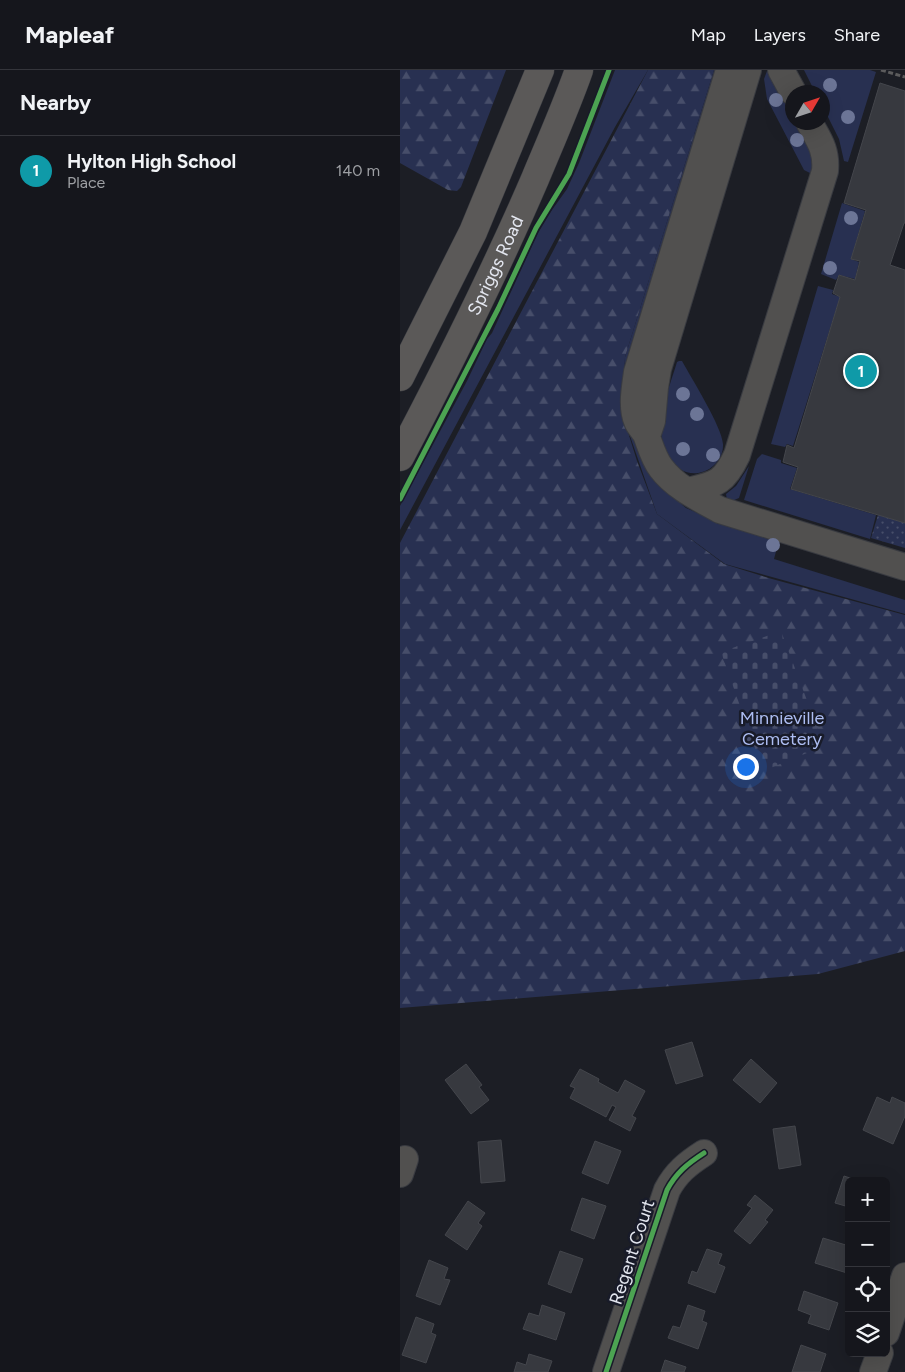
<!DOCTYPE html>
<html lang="en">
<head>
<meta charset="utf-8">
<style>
  body { margin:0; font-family:Figtree,sans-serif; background:#222329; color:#f1f3f6 }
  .controls { position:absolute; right:15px; bottom:15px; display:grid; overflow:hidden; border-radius:8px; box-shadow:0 5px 20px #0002 }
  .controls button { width:45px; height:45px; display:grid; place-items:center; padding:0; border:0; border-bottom:1px solid #34353b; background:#15161c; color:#f1f3f6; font:25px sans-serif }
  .compass { position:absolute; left:385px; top:15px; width:45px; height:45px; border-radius:50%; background:#15161c; box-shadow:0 5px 20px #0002; rotate:51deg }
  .you { position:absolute; left:345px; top:696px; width:18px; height:18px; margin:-12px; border:4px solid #fff; border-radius:50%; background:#1a73e8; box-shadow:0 0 0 8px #1a73e833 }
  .badge { display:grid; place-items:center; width:32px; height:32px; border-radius:50%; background:#b45309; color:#fff; font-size:16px; font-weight:700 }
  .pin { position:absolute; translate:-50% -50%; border:2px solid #fff; box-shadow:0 1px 5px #0006 }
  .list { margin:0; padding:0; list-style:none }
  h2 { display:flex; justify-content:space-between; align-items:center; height:65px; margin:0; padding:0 20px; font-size:21px }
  h2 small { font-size:16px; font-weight:400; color:#9d9fa3 }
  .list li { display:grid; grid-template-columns:32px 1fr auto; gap:15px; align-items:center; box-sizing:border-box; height:70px; padding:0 20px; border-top:1px solid #34353b }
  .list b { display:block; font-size:19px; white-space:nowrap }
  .list p { margin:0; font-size:16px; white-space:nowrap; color:#9d9fa3 }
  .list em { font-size:16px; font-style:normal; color:#9d9fa3 }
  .icon { flex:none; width:28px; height:28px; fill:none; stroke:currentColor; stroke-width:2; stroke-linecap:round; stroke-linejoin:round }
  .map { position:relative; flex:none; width:505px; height:1302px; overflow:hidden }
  header { display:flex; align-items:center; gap:30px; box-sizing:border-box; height:70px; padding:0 25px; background:#15161c; border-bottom:1px solid #34353b }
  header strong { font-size:24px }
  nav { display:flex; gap:28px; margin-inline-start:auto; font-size:18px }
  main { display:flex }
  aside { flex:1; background:#15161c }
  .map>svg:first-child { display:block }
  .green { fill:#283051 }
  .forest { fill:url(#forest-firs) }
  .cemetery { fill:url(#cemetery-stones) }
  .park { fill:url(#park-dots) }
  .building { fill:#37393f; stroke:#44464c }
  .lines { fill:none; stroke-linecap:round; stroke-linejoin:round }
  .minor-casing { stroke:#393b41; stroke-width:28 }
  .major-casing { stroke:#393b41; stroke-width:29 }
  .path { stroke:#5c5c5d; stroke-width:3; stroke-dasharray:5 2.5; stroke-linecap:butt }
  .minor { stroke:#51504f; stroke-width:26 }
  .major { stroke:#5b5958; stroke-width:28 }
  .cycleway-casing { stroke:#181b29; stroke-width:8 }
  .cycleway { stroke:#4ca352; stroke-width:5 }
  .tree { fill:#6c7596 }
  .labels { text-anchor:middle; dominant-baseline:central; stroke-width:5; stroke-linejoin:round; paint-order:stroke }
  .street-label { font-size:18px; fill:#e4e7f0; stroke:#181b29 }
  .park-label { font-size:18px; fill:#adbdf2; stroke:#181b29 }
</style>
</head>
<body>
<header>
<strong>Mapleaf</strong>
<nav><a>Map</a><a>Layers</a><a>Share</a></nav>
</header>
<main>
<aside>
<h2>Nearby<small></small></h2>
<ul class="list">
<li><span class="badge" style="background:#0f9aa8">1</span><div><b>Hylton High School</b><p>Place</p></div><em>140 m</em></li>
</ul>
</aside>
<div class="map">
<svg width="505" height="1302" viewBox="0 0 505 1302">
  <defs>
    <pattern id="forest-firs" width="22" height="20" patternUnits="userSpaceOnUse" patternTransform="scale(1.25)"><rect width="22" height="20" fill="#283051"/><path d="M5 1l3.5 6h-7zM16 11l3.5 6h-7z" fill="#474e6a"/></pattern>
    <pattern id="cemetery-stones" width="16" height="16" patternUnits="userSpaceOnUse" patternTransform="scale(1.25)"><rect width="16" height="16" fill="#283051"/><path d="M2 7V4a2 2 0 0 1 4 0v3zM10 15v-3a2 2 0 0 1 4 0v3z" fill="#474e6a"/></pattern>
    <pattern id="park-dots" width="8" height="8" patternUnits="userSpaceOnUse" patternTransform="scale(1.25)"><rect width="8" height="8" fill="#283051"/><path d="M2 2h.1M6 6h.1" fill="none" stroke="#474e6a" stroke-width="1.8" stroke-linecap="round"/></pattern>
  </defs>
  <rect width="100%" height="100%" fill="#1c1e25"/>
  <path class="green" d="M215,0H248L215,57L0,460V436L67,311L87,269L92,263L138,163L152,140L167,119L179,93Z
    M314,0H320L230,359L240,387L264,419L286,438L319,452L379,470L374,489L505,530V544L325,494L257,444L222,343L225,287Z
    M369,0L392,41V52L399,53C407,67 418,86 410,103L404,100L367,29L364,9L367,1Z
    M404,0H470L476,2L448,92L444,91L439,69L423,37L422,22H415Z
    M442,133L465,141L451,189L459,192L455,209L439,205L436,210L421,204Z
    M418,216L433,220L432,224L440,227L393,376L387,374L385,377L371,374Z
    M279,291H282C292,309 322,357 323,374C324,396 298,411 280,399C265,389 260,368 261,351C261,338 273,306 277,292Z
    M362,384L381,390V393L397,398L390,419L476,445L470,469L344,430L357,389Z
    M349,396L339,428L332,431L327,430L326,424L336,416Z"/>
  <path class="forest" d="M0,0H106L61,117L57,121L48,120L0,93Z
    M248,0H314L225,287L222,343L237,391L257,444L324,494L372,509L505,545V881L418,904L0,938V473Z"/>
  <path class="cemetery" d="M381,561L424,676L363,701L321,582Z"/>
  <path class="park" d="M478,445L505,453V478L471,468Z"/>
  <path class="building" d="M480,13L505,21V153H504L490,195L505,200V453L391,419L398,397L383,392L387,375L394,378L440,227L433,223L439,205L455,210L460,191L451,189L466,140L444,133Z
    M292,972L303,1006L276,1014L265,980Z
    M351,989L377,1013L360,1033L333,1010Z
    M66,994L82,1015L79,1017L89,1030L71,1044L45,1010Z
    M180,999L199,1009L198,1012L218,1023L225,1010L245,1021L232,1046L236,1048L230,1061L209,1050L216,1037L212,1035L206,1047L170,1028L175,1018L170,1016Z
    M477,1027L490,1033L492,1027L505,1033V1046L493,1074L463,1060Z
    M395,1056L401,1095L379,1099L373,1059Z
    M101,1070L105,1111L81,1113L78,1072Z
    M195,1071L221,1081L208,1114L182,1103Z
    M444,1106L459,1111H449V1137L435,1133Z
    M355,1125L373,1140L365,1150L368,1152L350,1174L334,1161L352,1138L347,1135Z
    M182,1128L206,1136L194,1169L171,1160Z
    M68,1131L85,1143L78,1153L82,1156L67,1180L45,1165Z
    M423,1168L449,1176L447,1203L415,1193Z
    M307,1179L322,1184L318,1194L325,1197L315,1223L288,1213L292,1201L297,1203Z
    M160,1181L183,1189L171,1223L148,1214Z
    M29,1190L48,1198L44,1209L50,1210L40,1235L16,1226Z
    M404,1221L438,1233L429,1260L408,1253L411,1245L398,1240Z
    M142,1235L165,1243L156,1270L123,1259L129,1243L139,1246Z
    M288,1235L305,1241L302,1251L307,1253L298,1279L268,1268L273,1256L280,1258Z
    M16,1247L34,1254L31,1263L36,1265L26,1293L2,1285Z
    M401,1275L426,1284L420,1302H392Z
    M129,1284L152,1291L148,1302H114L117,1292L126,1295Z
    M265,1290L286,1297L284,1302H261Z"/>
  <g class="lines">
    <g class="minor-casing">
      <path id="minor" d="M329,0L237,302C235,317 231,336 237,351C239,357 245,361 247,367C251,378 254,389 261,398C275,417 300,429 320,440L505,497
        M381,0L393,22
        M247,366L252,351L255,317L258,299L348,0
        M288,421C316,414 324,413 337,385L425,101C427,80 419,70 409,52
        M0,1104L5,1089
        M486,1263L505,1206
        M206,1302L267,1120C276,1103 287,1094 304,1083
        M473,1302L480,1283"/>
    </g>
    <g class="major-casing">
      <g id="major">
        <path d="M0,307L73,162L140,0"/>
        <path id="s1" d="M0,387C48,296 94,204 135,109C150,73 166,37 179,0"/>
      </g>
    </g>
    <path class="path" d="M481,0L505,7"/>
    <use href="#minor" class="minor"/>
    <use href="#major" class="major"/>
    <g class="cycleway-casing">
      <path id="cycleway" d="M0,429L98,239L136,158L169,104L209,0
        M206,1302L267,1120C276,1103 287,1094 304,1083"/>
    </g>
    <use href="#cycleway" class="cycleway"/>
  </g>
  <g class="tree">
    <circle cx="430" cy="15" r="7"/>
    <circle cx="376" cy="30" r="7"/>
    <circle cx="448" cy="47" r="7"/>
    <circle cx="397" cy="70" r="7"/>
    <circle cx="451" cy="148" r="7"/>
    <circle cx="430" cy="198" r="7"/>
    <circle cx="283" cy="324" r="7"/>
    <circle cx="297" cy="344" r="7"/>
    <circle cx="283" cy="379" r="7"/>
    <circle cx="313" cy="385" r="7"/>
    <circle cx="373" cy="475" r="7"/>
  </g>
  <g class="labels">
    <g class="street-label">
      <text stroke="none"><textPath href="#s1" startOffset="214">Spriggs Road</textPath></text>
      <text transform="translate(232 1182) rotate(-72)">Regent Court</text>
    </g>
    <g class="park-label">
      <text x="382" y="648">Minnieville<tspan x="382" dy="21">Cemetery</tspan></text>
    </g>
  </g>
</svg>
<div class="controls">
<button>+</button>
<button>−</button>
<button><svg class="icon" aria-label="locate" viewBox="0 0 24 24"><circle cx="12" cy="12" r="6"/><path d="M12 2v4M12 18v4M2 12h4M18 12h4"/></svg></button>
<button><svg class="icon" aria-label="layers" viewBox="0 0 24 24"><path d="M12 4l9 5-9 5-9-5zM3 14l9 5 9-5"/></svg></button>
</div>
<svg class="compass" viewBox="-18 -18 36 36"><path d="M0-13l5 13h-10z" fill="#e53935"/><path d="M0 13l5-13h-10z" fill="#9d9fa3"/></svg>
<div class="you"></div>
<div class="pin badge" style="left:461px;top:301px;background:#0f9aa8">1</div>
</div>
</main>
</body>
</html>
